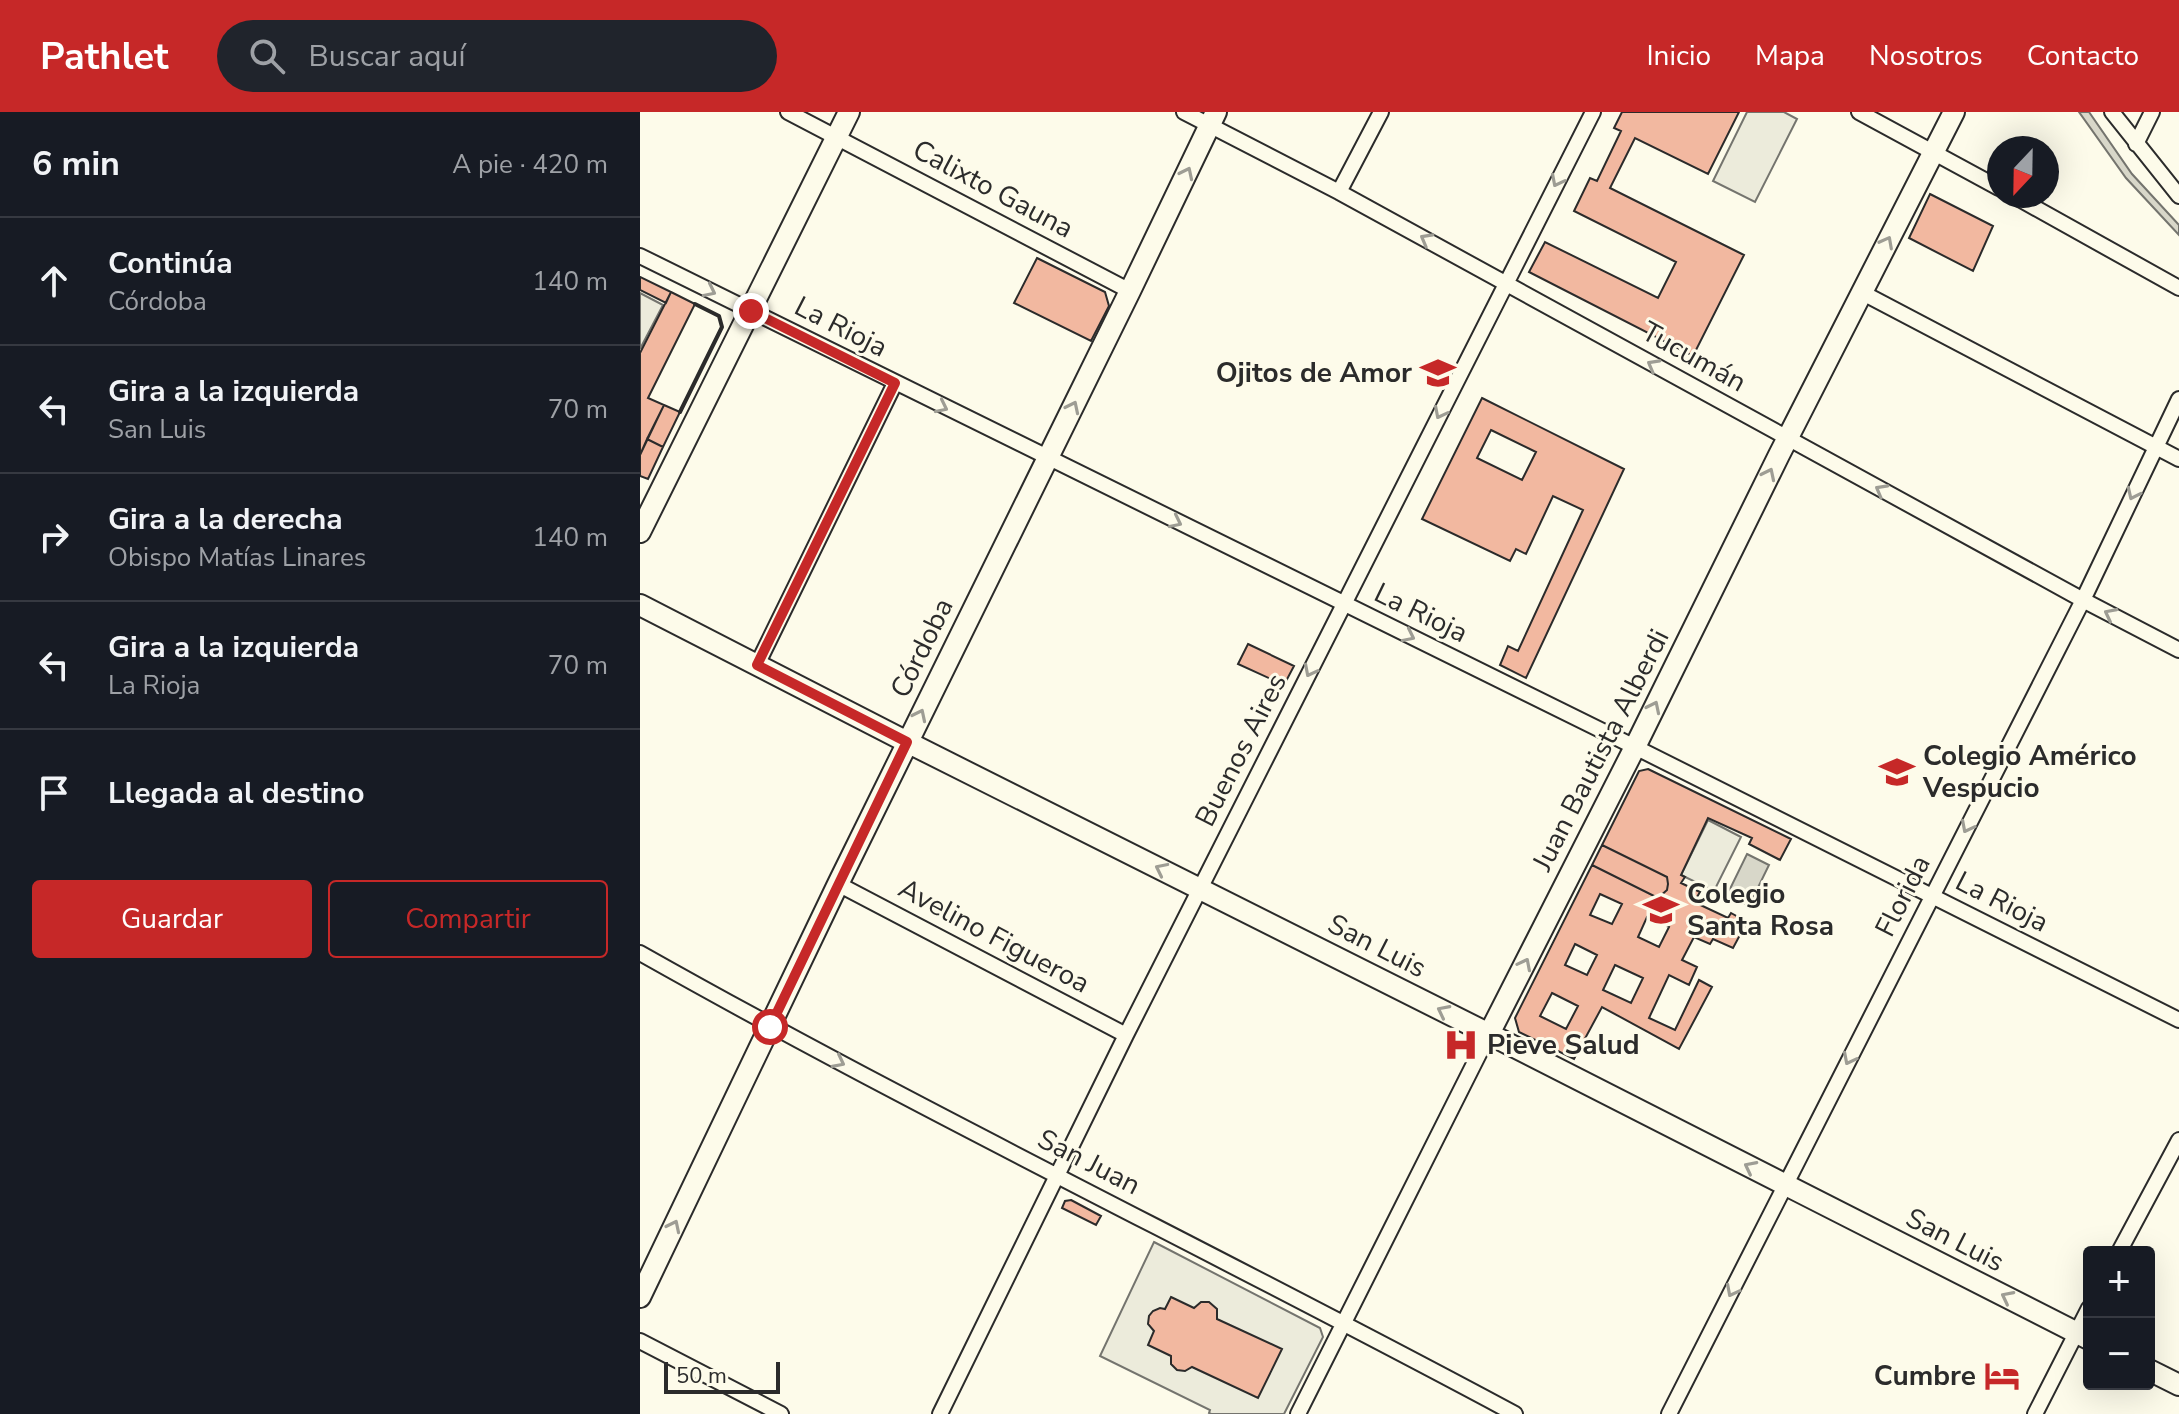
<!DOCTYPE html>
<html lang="es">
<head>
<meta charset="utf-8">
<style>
  body { margin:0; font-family:"Nunito Sans",sans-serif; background:#20242c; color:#f1f3f6 }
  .controls { position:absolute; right:24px; bottom:24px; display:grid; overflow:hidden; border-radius:8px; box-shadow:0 8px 32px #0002 }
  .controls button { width:72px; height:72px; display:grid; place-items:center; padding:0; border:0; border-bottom:2px solid #363941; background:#171b24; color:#f1f3f6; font:40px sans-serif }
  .compass { position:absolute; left:1347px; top:24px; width:72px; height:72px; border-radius:50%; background:#171b24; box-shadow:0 8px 32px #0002; rotate:202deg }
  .scale { position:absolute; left:24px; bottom:20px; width:116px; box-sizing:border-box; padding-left:8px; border:4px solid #2b2b2b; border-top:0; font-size:22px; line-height:28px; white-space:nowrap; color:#2b2b2b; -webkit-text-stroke:6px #fdfbea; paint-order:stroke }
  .stop { position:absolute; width:24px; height:24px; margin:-18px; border:6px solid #c62828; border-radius:50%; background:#fff }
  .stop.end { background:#c62828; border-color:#fff; box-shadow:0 2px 8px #0008 }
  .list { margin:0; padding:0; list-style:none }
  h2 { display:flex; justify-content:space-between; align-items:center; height:104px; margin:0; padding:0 32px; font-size:34px }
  h2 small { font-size:26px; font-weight:400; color:#9ea1a6 }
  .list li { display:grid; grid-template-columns:52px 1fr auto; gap:24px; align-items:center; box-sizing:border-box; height:128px; padding:0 32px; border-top:2px solid #363941 }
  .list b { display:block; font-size:30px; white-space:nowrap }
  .list p { margin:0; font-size:26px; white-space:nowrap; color:#9ea1a6 }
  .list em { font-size:26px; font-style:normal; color:#9ea1a6 }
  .actions { display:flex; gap:16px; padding:24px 32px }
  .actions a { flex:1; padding:18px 0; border:2px solid #c62828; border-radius:8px; text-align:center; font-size:28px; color:#c62828 }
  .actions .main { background:#c62828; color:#fff }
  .icon { flex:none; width:44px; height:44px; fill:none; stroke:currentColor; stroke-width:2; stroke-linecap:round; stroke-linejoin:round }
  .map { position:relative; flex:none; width:1539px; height:1302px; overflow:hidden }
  header { display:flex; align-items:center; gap:48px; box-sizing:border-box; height:112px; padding:0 40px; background:#c62828; color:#fff }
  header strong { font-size:38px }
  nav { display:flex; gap:44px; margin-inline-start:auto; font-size:28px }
  .search { width:560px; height:72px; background:#20242c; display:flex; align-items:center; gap:20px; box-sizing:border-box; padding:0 28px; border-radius:44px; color:#9ea1a6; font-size:30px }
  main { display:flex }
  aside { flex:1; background:#171b24 }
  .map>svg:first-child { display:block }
  .green { fill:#ecebdb; stroke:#74746e; stroke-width:2 }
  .water { fill:#d8d7c9; stroke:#74746e; stroke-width:2 }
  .building { fill:#f2b8a0; stroke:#2b2b2b; stroke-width:2; fill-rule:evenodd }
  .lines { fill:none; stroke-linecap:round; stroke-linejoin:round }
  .street-casing { stroke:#2b2b2b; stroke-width:18 }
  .secondary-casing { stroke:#2b2b2b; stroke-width:24 }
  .street { stroke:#fdfbea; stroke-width:14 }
  .secondary { stroke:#fdfbea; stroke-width:20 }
  .wall { stroke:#2b2b2b; stroke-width:4 }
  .oneway { stroke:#9e9d94 }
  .route { stroke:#c62828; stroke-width:10 }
  .labels { text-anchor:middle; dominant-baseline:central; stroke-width:6; stroke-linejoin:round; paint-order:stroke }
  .street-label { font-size:28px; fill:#2b2b2b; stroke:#fdfbea }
  .poi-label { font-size:28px; font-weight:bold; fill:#2b2b2b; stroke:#fdfbea; text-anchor:start }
</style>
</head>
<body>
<header>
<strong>Pathlet</strong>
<div class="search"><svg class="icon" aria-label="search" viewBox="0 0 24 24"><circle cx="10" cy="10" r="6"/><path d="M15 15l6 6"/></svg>Buscar aquí</div>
<nav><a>Inicio</a><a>Mapa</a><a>Nosotros</a><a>Contacto</a></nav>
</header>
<main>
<aside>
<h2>6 min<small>A pie · 420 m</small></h2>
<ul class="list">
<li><svg class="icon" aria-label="ahead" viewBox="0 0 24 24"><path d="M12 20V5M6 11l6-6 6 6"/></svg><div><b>Continúa</b><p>Córdoba</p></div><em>140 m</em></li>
<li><svg class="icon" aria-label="left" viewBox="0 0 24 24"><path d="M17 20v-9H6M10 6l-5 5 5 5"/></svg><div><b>Gira a la izquierda</b><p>San Luis</p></div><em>70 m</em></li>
<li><svg class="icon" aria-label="right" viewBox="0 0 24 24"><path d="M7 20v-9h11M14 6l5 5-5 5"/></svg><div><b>Gira a la derecha</b><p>Obispo Matías Linares</p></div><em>140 m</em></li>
<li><svg class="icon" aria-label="left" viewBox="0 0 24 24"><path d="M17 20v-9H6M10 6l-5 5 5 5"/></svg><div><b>Gira a la izquierda</b><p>La Rioja</p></div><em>70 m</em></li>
<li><svg class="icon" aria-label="arrive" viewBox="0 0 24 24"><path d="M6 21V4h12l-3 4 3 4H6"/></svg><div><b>Llegada al destino</b></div></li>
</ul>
<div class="actions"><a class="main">Guardar</a><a>Compartir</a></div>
</aside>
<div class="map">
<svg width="1539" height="1302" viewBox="0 0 1539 1302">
  <rect width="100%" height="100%" fill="#fdfbea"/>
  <path class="green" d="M1107,0H1144L1157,7L1115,90L1073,69Z
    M0,181L23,193L0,237Z
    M1068,708L1101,725L1074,779L1041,763Z
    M514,1130L680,1216L683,1225L644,1302H571L569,1301L570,1298L460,1244Z"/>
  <path class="water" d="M1439,0H1449L1492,62L1539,113V123L1486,66Z
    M1107,742L1129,753L1109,794L1087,783Z"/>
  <path class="building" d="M982,0H1099L1068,62L995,26L970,76L1104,143L1053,244L889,160L905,130L1018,186L1036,150L934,99L950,66L957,69L981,19L974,16Z
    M1290,82L1353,114L1333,159L1269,126Z
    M397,146L465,180L469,194L451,229L374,191Z
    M0,165L31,180L26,191L0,178Z
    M31,180L55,192L8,286L24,293L0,343V241Z
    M842,286L984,357L886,566L860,553L868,534L878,539L943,398L913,384L886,442L876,437L870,449L782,407ZM851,318L896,340L882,368L837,346Z
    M24,293L40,300L23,335L7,327Z
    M7,327L23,335L8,367L0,364V343Z
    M608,532L654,554L644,573L598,552Z
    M1008,657L1151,727L1140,748L1109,732L1112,726L1068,706L1041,763L1045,765L1041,771L1060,780L1054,790L1088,806L1091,801L1107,810L1093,836L1073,827L1070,832L1054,825L1042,848L1057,855L1049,873L1029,863L1009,906L1035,918L1059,868L1072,875L1039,937L962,895L934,947L879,920L875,906L952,753L1018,786L1027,778L1028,772L1027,765L962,733L999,659ZM960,782L982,792L972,812L950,803ZM1007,805L1029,815L1019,835L998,825ZM935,832L957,843L947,863L925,853ZM975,853L1003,866L991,891L963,878ZM912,881L938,894L926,917L900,904Z
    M962,733L1027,765L1028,772L1027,778L1018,786L952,753Z
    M431,1088L461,1104L456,1113L422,1096L425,1089Z
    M531,1185L554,1196L561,1190H569L577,1197V1207L642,1237L618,1286L552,1255L545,1259L537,1258L531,1252V1244L508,1233L514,1219L508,1212L509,1204L513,1199L520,1196L525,1197Z"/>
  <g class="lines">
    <g class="street-casing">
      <path id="street" d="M148,0L490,179
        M544,0L699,80L1443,488L1539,538
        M1219,0L1359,76
        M1472,0L1539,84
        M1496,32L1512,0
        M699,80L741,0
        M1374,84L1539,176
        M0,144L995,635L1539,908
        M1221,180L1539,347
        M117,553L255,271
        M198,772L486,923
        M0,841C287,1003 585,1146 875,1302
        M1479,1140L1539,1028
        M0,1229L141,1302
        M300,1302L486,923L953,0
        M658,1302L849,922
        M1029,1302L1443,488L1539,287
        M1395,1302L1449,1196"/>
    </g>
    <g class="secondary-casing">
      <path id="secondary" d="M0,420L209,0
        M0,493L267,630L849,922L1449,1227
        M849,922L995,635L1139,343L1314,0
        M0,1185L198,772L490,179L576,0
        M1509,1258L1539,1273"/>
    </g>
    <use href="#street" class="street"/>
    <use href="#secondary" class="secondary"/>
    <path class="wall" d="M40,300L82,215L79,204L55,192"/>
  </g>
  <defs><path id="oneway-chevron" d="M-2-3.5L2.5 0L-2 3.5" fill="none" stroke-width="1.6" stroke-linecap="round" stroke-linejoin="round" transform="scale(2)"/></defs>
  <g class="oneway">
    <use href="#oneway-chevron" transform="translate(547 61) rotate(-64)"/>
    <use href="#oneway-chevron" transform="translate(917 69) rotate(117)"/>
    <use href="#oneway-chevron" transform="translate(786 127) rotate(-151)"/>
    <use href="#oneway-chevron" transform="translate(1247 130) rotate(-62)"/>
    <use href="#oneway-chevron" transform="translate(70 179) rotate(26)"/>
    <use href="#oneway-chevron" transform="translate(1013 253) rotate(-151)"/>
    <use href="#oneway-chevron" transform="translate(302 295) rotate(26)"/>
    <use href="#oneway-chevron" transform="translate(433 295) rotate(-64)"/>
    <use href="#oneway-chevron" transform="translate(800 301) rotate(117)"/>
    <use href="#oneway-chevron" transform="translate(1129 362) rotate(-64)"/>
    <use href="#oneway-chevron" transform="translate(1241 378) rotate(-151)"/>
    <use href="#oneway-chevron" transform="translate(1493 382) rotate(115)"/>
    <use href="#oneway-chevron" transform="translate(536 410) rotate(26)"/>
    <use href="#oneway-chevron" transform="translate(1470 502) rotate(-153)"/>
    <use href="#oneway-chevron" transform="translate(769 524) rotate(26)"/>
    <use href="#oneway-chevron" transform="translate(670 559) rotate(117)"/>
    <use href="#oneway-chevron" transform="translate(1014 595) rotate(-64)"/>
    <use href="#oneway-chevron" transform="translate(280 603) rotate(-64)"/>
    <use href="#oneway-chevron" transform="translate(1327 715) rotate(117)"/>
    <use href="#oneway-chevron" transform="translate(521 757) rotate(-154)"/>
    <use href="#oneway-chevron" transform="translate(885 852) rotate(-63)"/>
    <use href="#oneway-chevron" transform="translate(803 899) rotate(-153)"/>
    <use href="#oneway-chevron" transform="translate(1209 947) rotate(117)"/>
    <use href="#oneway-chevron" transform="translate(199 950) rotate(27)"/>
    <use href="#oneway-chevron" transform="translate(1110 1055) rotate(-153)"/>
    <use href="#oneway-chevron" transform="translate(34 1114) rotate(-64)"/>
    <use href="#oneway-chevron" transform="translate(1092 1179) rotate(117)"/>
    <use href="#oneway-chevron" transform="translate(1367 1185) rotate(-153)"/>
  </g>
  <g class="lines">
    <path class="route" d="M111,199L255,271L117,553L267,630L130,915"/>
  </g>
  <defs>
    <g id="school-bare" transform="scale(2.76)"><path d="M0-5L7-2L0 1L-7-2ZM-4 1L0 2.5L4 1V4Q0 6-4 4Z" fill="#c62828" stroke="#fdfbea" stroke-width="2.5" paint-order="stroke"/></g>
    <g id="hospital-bare" transform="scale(2.76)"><path d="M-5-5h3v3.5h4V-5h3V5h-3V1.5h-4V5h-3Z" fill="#c62828" stroke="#fdfbea" stroke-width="2.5" paint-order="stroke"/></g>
    <g id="hotel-bare" transform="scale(2.76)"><path d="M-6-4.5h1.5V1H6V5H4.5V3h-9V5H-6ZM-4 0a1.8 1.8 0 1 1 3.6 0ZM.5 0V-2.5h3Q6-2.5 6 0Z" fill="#c62828" stroke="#fdfbea" stroke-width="2.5" paint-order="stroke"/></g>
  </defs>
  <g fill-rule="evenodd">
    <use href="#school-bare" x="798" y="261"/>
    <use href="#school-bare" x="1257" y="660"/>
    <use href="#school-bare" x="1021" y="798"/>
    <use href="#hospital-bare" x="821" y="933"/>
    <use href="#hotel-bare" x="1362" y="1264"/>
  </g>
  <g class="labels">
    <g class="street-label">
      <text transform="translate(353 77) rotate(28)">Calixto Gauna</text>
      <text transform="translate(201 215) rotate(27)">La Rioja</text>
      <text transform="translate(1054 245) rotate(29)">Tucumán</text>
      <text transform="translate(781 501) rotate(26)">La Rioja</text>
      <text transform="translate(282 536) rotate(-64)">Córdoba</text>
      <text transform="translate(601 638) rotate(-63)">Buenos Aires</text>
      <text transform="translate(961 638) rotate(-63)">Juan Bautista Alberdi</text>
      <text transform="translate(1263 784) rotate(-63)">Florida</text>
      <text transform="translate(1362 790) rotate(27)">La Rioja</text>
      <text transform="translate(354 824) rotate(28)">Avelino Figueroa</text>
      <text transform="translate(737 834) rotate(27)">San Luis</text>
      <text transform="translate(449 1050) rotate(27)">San Juan</text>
      <text transform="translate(1315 1128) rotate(27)">San Luis</text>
    </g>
    <g class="poi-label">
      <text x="772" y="261" text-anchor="end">Ojitos de Amor</text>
      <text x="1283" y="644">Colegio Américo<tspan x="1283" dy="32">Vespucio</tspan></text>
      <text x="1047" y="782">Colegio<tspan x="1047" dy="32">Santa Rosa</tspan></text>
      <text x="847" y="933">Pieve Salud</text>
      <text x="1336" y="1264" text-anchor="end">Cumbre</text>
    </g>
  </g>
</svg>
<div class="controls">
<button>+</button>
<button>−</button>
</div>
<svg class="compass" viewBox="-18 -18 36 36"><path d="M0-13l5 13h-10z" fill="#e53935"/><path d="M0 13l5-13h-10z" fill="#9ea1a6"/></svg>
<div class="scale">50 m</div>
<div class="stop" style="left:130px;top:915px"></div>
<div class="stop end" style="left:111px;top:199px"></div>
</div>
</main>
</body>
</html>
